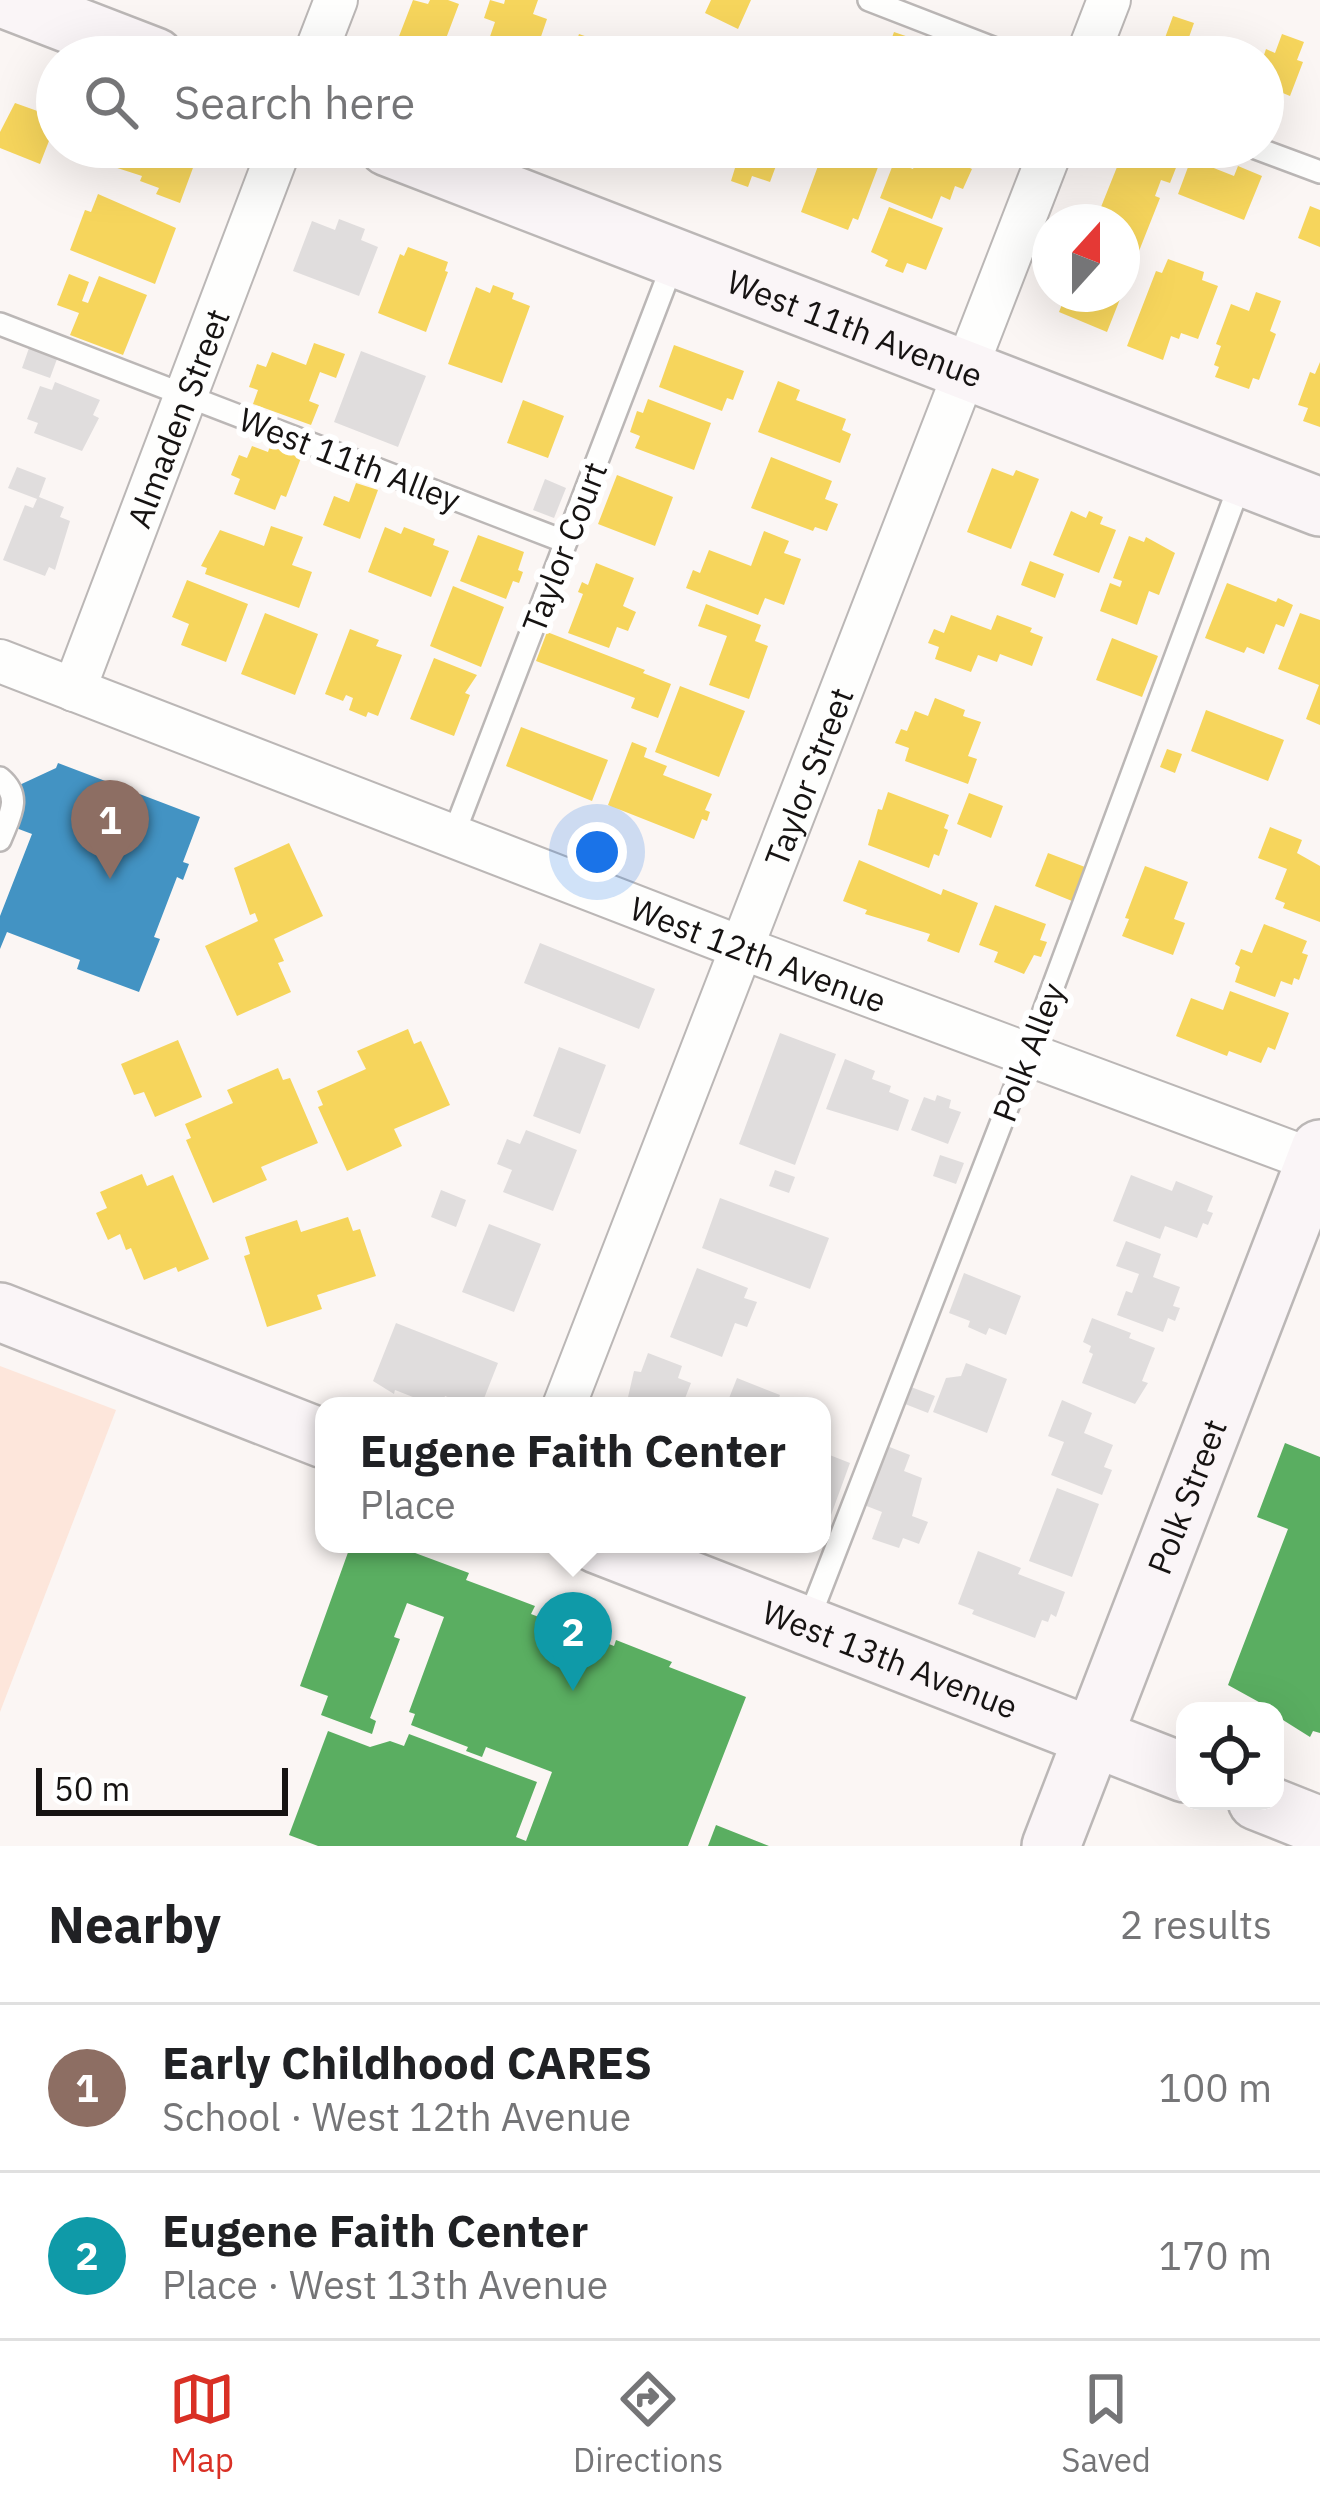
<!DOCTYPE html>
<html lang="en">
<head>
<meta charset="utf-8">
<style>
  body { margin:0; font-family:"IBM Plex Sans",sans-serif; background:#f2f2f2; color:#202124 }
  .controls { position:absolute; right:36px; bottom:36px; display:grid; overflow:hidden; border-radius:24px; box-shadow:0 12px 48px #0002 }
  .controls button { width:108px; height:108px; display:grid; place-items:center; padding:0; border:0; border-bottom:3px solid #e0e0e0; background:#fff; color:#202124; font:60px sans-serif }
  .compass { position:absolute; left:1032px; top:204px; width:108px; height:108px; border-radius:50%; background:#fff; box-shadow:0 12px 48px #0002; rotate:21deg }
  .scale { position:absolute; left:36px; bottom:30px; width:252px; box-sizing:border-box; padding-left:12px; border:6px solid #161312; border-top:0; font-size:33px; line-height:42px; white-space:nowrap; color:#161312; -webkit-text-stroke:9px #fff; paint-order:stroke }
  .you { position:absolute; left:597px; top:852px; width:42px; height:42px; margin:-30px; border:9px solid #fff; border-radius:50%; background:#1a73e8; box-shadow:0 0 0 18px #1a73e833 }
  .badge { display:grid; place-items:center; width:78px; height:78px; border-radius:50%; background:#d93025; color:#fff; font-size:39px; font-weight:700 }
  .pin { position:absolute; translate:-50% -99px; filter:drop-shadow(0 3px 6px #0008) }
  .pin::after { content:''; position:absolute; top:63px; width:42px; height:36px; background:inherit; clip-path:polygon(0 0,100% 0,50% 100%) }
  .popup { position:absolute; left:315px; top:1397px; width:516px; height:156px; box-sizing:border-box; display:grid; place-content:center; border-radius:24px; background:#fff; filter:drop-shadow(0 3px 9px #0005); font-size:39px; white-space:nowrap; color:#757577 }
  .popup b { font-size:45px; color:#202124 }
  .popup::after { content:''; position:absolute; left:50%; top:100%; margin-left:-24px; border:24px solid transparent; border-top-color:#fff }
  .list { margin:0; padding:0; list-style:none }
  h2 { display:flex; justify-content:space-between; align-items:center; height:156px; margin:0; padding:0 48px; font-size:51px }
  h2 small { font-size:39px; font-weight:400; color:#757577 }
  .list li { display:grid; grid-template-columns:78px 1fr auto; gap:36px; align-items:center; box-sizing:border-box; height:168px; padding:0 48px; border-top:3px solid #e0e0e0 }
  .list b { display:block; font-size:45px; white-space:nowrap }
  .list p { margin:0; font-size:39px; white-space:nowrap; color:#757577 }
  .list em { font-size:39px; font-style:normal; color:#757577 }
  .icon { flex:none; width:66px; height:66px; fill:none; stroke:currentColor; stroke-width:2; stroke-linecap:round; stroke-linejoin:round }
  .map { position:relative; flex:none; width:1320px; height:1846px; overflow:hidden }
  .search { position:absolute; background:#fff; box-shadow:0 12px 48px #0002; left:36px; right:36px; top:36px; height:132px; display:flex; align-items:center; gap:30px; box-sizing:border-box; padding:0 42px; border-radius:66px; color:#757577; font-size:45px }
  .sheet { height:492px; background:#fff }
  nav { display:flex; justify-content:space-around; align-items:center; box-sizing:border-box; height:168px; border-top:3px solid #e0e0e0; background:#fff; font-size:33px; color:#757577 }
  nav a { display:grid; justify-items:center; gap:6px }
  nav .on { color:#d93025 }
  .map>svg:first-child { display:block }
  .green { fill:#fde6db }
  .homes { fill:#f6d55c }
  .schools { fill:#4393c3 }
  .public { fill:#5aae61 }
  .building { fill:#e0dddd }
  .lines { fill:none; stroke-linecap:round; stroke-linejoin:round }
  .lane-casing { stroke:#bbb7b6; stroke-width:26 }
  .street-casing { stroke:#bbb7b6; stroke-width:46 }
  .secondary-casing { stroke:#bbb7b6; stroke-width:62 }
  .lane { stroke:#fefefd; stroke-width:21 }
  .street { stroke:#fefefd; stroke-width:42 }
  .secondary { stroke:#faf5f7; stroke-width:57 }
  .labels { text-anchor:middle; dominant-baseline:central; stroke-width:12; stroke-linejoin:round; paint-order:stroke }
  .street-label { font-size:33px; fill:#161312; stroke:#fff }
</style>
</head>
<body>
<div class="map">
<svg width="1320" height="1846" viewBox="0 0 1320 1846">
  <rect width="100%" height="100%" fill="#fbf6f4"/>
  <path class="green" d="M0,1366L116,1410L0,1712Z"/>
  <path class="homes" d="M413,0L428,4L430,0H448L459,4L439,57H391Z
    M490,0L504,4L505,0H538L533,14L547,19L534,57H483L495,22L484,18Z
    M711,0H751L738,29L705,13Z
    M1173,16L1194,23L1188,40L1232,57H1158Z
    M894,32L929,44L924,57H885Z
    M579,34L616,47L613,57H571Z
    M1282,34L1304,42L1297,60L1303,62L1290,96L1263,85V58L1266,49L1275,53Z
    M942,42L969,51L967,57H937Z
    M15,103L43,113L40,122L54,128L40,164L0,148V132Z
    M70,147H179L197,157L180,203L156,194L159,188L140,181L142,176L68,152Z
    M635,147H691L683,167Z
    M726,147H783L770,182L752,176L748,187L731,181L735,168L720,163Z
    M825,147H865L883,154L858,220L853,218L848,230L801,212Z
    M922,147H955L967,152L962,164L972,169L963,189L955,186L950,200L941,196L932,219L880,198L894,162L913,169Z
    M1125,147L1183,150L1170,183L1161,180L1155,196L1160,198L1122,294V222H1095Z
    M1191,159L1234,176L1238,166L1262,176L1244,220L1178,194Z
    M98,194L176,228L155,284L70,250L85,210L91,212Z
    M1310,206L1320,210V247L1298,238Z
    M889,207L943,228L926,270L907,263L903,273L885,266L888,260L871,252Z
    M408,247L448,262L445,271L448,272L426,332L378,313L400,254L404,256Z
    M1168,259L1204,272L1202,280L1218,286L1198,339L1181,333L1179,339L1171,336L1163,360L1127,346L1156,271L1162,273Z
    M69,274L89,282L82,301L88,303L99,276L147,295L123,355L70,335L79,313L57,305Z
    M493,285L514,293L512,299L530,306L502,383L448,364L476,287L490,293Z
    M1256,292L1281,301L1270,331L1276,334L1259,380L1253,378L1249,389L1215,377L1219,367L1214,365L1221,346L1216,344L1231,304L1249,311Z
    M1066,294H1122L1107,332L1059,312Z
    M314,343L345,354L336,378L320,372L309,401L319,405L311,425L253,404L258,390L249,387L257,364L266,367L272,352L306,365Z
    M674,345L744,371L733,400L727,398L722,411L659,387Z
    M1320,362V427L1303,421L1308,408L1298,405L1310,372L1315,374Z
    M778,381L800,390L796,400L846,419L842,430L851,434L840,463L758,432Z
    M648,399L711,423L694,470L635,448L640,436L630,432L637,411L643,413Z
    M523,400L564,416L548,458L507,443Z
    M252,446L268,452L270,446L301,458L286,497L281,495L275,510L234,494L240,479L231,475L239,455L247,458Z
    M771,457L832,481L825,499L838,504L827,531L815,527L813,531L751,508Z
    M992,468L1013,476L1016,470L1039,479L1011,549L967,532Z
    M617,475L673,497L655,546L598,524Z
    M356,483L378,490L360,539L323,525L334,496L349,502Z
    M1071,511L1086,518L1089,511L1103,517L1100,524L1116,530L1099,573L1053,555Z
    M271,526L303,537L292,565L312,572L299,608L205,574L207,568L201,566L220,530L264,546Z
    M385,527L401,534L404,527L435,539L433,545L449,551L431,597L368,572Z
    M764,531L789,541L784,553L801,559L784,605L765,598L758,615L686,588L693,570L700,573L709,550L751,566Z
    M478,535L524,552L518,570L523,572L519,583L513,581L506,599L460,581Z
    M1129,536L1144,542L1146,537L1175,553L1159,595L1149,591L1137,625L1100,611L1110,583L1120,587L1122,581L1113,578Z
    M1030,561L1064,574L1055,598L1021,585Z
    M596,563L634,578L623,606L636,612L628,631L617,627L609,648L568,633L583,594L578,592L582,582L588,585Z
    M187,580L248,604L226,662L181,645L189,624L172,617Z
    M1227,583L1276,602L1278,598L1293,605L1284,627L1276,624L1264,654L1247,647L1244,653L1205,638Z
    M453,586L504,607L481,667L430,646Z
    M706,604L761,625L755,641L768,646L749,699L709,685L727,636L698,626Z
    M265,613L318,634L295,695L241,674Z
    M1300,613L1320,620V725L1306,719L1319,685L1278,669Z
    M951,615L991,630L997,615L1032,628L1030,632L1043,637L1032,666L1000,654L997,662L978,655L971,672L935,659L939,647L928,643L934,629L944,633Z
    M350,629L379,640L376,646L402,655L378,716L368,712L366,717L349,710L353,698L346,695L343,701L325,694Z
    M547,632L645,670L643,673L671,684L658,718L631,708L635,698L536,661Z
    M1112,638L1158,656L1142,697L1096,680Z
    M434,658L477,675L465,693L470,695L454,736L410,719Z
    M680,686L745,711L719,777L655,752Z
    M935,698L965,710L963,716L981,722L968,756L977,759L968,784L905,761L909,748L895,743L901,729L907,731L915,711L928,716Z
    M1206,710L1284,740L1268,781L1191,751Z
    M521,727L608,760L592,801L506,766Z
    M632,742L647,748L644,757L667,766L663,775L712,794L705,810L710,812L707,821L702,819L694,839L608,805Z
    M1167,749L1182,754L1175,773L1160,767Z
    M888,792L949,815L944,828L948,830L939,856L934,854L929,868L868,845L878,809L882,810Z
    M969,793L1003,806L991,838L957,824Z
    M1270,827L1302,840L1297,853L1320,866V922L1283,908L1285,903L1275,899L1287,869L1258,858Z
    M289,843L323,916L274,939L284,961L278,963L291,992L237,1016L205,946L258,921L255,913L250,915L234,868Z
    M1048,853L1085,867L1072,901L1035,886Z
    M859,860L941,895L943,889L978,903L959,953L927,941L930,934L865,914L867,910L843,901Z
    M1145,866L1188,882L1174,919L1185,923L1173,955L1122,936L1129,919L1125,918Z
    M995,905L1046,924L1040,940L1047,942L1041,957L1034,955L1024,974L994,962L998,952L979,945Z
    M1264,924L1307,941L1302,953L1308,955L1299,980L1294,978L1292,985L1281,981L1275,997L1235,982L1240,967L1235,964L1241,949L1252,953Z
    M1230,991L1289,1013L1275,1050L1268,1047L1261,1063L1229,1051L1227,1056L1176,1036L1191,998L1223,1010Z
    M408,1029L414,1044L421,1041L450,1105L394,1129L402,1146L347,1171L318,1107L323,1105L317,1091L366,1069L357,1051Z
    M178,1040L202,1097L155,1117L144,1092L134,1095L121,1064Z
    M278,1068L283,1080L290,1078L318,1143L261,1167L267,1180L213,1203L186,1140L191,1138L185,1124L233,1103L227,1090Z
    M142,1174L147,1186L173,1175L209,1259L178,1272L176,1267L144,1280L131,1248L126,1250L120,1234L108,1240L96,1213L107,1208L100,1192Z
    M348,1217L353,1231L360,1229L376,1276L317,1295L322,1309L267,1327L244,1256L250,1254L245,1237L297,1220L301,1232Z"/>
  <path class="schools" d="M58,763L200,817L183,862L189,864L183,880L177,877L154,937L160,939L139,992L77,969L80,960L7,932L0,949V916L32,834L0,822V794L56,768Z"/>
  <path class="public" d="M1285,1443L1320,1457V1733L1313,1731L1310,1737L1275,1715V1711L1228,1685L1288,1529L1257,1517Z
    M351,1544H391L469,1573L466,1580L535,1606L531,1614L614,1646L616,1640L672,1662L669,1667L746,1697L688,1846H318L289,1835L328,1731L370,1747L390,1741L404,1746L409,1734L537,1782L516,1837L526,1841L552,1772L486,1747L482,1757L466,1751L468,1747L411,1725L415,1714L409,1712L444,1617L407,1603L394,1637L400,1639L370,1718L376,1721L372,1734L321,1715L328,1696L300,1686Z
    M716,1825L769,1846H708Z"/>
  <path class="building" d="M339,219L365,229L361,240L378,247L359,296L293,271L312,221L335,230Z
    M29,348L57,359L50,378L22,368Z
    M361,351L426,376L398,447L334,422Z
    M55,382L100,400L93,415L99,418L82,451L34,433L38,423L27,419L40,386L52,390Z
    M17,467L46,478L39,497L64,507L60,517L70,521L55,570L49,567L45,576L3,560L25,505L33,508L37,499L8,488Z
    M545,479L566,488L554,518L533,510Z
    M540,943L655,989L639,1029L524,983Z
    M780,1033L836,1054L795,1165L739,1144Z
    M559,1047L606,1065L580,1134L533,1116Z
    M845,1059L875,1071L872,1079L891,1086L889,1092L909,1100L898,1131L826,1109Z
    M937,1095L951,1100L949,1108L961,1112L948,1144L911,1130L924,1097L935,1101Z
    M526,1130L577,1150L553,1211L503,1192L512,1170L497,1164L507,1139L520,1144Z
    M940,1155L964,1163L956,1184L933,1176Z
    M775,1170L795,1177L789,1193L769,1186Z
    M1131,1175L1172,1191L1176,1181L1213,1196L1207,1211L1213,1213L1208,1225L1203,1223L1197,1238L1165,1226L1160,1239L1113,1221Z
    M441,1190L466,1200L456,1227L431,1217Z
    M720,1198L829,1238L810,1289L702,1248Z
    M489,1224L541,1244L514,1312L462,1292Z
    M1126,1241L1161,1254L1153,1277L1180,1287L1173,1306L1180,1308L1175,1321L1168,1318L1163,1332L1117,1315L1126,1291L1132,1293L1139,1274L1116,1266Z
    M697,1268L748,1288L744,1298L757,1302L747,1327L735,1323L722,1357L670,1337Z
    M964,1273L1021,1296L1006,1335L989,1328L986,1335L968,1327L970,1321L949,1313Z
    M1092,1318L1131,1333L1129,1338L1155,1348L1142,1381L1148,1383L1135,1404L1082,1383L1093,1354L1089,1352L1091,1346L1083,1342Z
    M396,1323L498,1363L481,1406L464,1403L454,1406L456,1400L445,1396L442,1406L427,1402L425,1406L416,1403L418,1399L395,1390L394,1394L373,1381Z
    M648,1353L682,1366L678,1378L691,1383L682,1406H626L634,1371L641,1372Z
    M966,1363L1007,1379L987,1433L933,1412L946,1378L961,1376Z
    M737,1378L780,1395L776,1406H726Z
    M911,1387L935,1396L928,1413L905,1404Z
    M1062,1400L1092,1413L1084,1433L1113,1445L1104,1467L1112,1470L1102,1495L1051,1475L1064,1442L1048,1436Z
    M887,1446L910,1455L904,1471L922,1478L912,1516L928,1522L919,1544L903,1538L899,1548L872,1539L882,1512L864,1505Z
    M822,1452L850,1463L827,1526L822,1524Z
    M1057,1488L1099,1504L1072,1577L1029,1561Z
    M978,1551L1021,1568L1018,1574L1065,1592L1056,1617L1051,1614L1048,1622L1042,1620L1035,1638L972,1614L974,1610L958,1604Z"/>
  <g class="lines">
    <g class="lane-casing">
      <path id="lane" d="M869,0L1016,57
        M1253,147L1320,172
        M0,324L566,542
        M0,778C23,797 9,817 0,840
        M453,836L675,258
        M807,1624L1028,1054L1241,481"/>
    </g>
    <g class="street-casing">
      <g id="street">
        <path d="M314,57L336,0"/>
        <path d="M1087,57L1109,0"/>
        <path id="s1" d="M0,661L742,948L1320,1163"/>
        <path id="s2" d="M74,690L280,147"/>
        <path id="s3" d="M564,1406L1052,147"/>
      </g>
    </g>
    <g class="secondary-casing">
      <g id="secondary">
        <path d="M7,0L155,57"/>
        <path id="s4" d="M388,147L1320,507"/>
        <path d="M0,1312L324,1439"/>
        <path id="s5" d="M597,1544L1185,1773"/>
        <path d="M1257,1801L1320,1826"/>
        <path id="s6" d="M1051,1846L1320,1149"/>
      </g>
    </g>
    <use href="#lane" class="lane"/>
    <use href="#street" class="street"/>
    <use href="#secondary" class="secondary"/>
  </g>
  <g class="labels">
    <g class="street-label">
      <text stroke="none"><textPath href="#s4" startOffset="501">West 11th Avenue</textPath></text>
      <text stroke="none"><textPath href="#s2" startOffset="291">Almaden Street</textPath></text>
      <text transform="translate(350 459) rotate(21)">West 11th Alley</text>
      <text transform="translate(564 547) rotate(-69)">Taylor Court</text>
      <text stroke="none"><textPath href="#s3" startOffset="675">Taylor Street</textPath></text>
      <text stroke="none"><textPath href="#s1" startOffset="813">West 12th Avenue</textPath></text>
      <text transform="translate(1028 1052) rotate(-69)">Polk Alley</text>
      <text stroke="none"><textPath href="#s6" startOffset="375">Polk Street</textPath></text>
      <text stroke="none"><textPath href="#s5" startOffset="315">West 13th Avenue</textPath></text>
    </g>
  </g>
</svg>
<div class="controls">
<button><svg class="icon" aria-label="locate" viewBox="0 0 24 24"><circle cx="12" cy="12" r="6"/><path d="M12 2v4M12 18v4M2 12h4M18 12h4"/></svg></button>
</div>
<svg class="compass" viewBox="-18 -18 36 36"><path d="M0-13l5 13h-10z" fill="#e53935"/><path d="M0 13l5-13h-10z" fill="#757577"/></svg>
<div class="scale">50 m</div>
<div class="you"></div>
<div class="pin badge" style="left:110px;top:879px;background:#8d6e63">1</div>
<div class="pin badge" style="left:573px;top:1691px;background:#0f9aa8">2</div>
<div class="popup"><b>Eugene Faith Center</b>Place</div>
<div class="search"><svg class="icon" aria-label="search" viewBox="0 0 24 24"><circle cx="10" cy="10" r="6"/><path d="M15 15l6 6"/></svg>Search here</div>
</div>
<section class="sheet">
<h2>Nearby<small>2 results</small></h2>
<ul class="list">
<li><span class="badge" style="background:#8d6e63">1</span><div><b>Early Childhood CARES</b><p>School · West 12th Avenue</p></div><em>100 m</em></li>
<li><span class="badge" style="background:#0f9aa8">2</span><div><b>Eugene Faith Center</b><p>Place · West 13th Avenue</p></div><em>170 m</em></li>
</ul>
</section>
<nav>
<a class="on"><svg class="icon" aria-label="map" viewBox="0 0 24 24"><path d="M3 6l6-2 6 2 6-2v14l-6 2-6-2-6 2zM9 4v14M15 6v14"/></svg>Map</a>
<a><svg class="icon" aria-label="directions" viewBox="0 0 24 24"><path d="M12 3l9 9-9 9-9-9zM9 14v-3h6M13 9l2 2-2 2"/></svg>Directions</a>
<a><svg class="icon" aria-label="saved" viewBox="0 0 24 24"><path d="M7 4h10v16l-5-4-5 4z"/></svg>Saved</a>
</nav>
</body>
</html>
